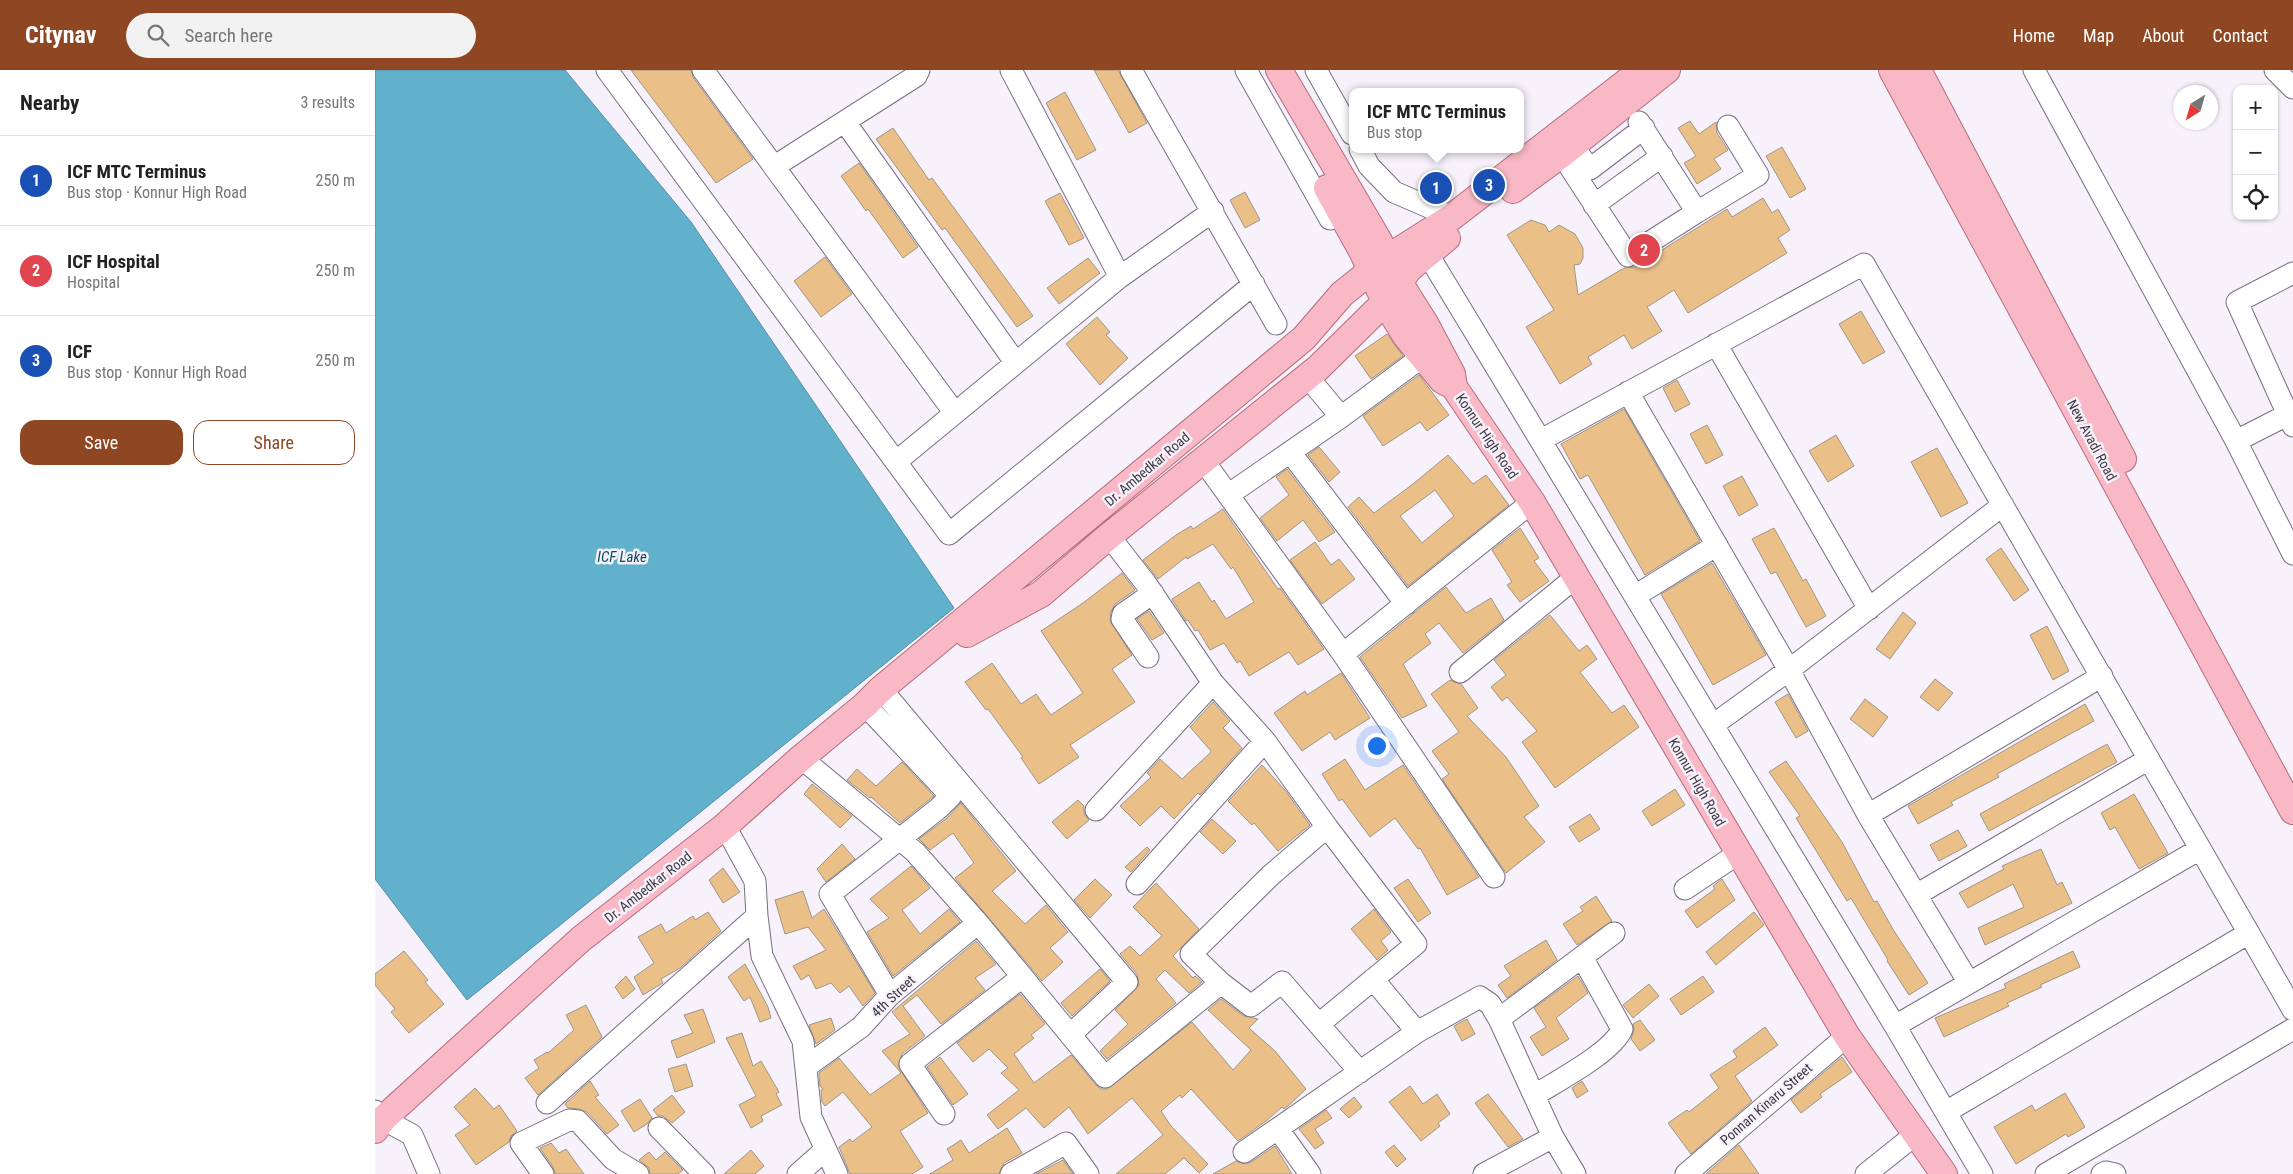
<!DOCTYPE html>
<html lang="en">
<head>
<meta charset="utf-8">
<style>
  body { margin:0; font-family:"Roboto Condensed",sans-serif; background:#f2f2f2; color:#222 }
  .controls { position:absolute; right:15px; top:15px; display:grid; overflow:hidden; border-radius:10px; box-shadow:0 1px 4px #0004 }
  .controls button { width:45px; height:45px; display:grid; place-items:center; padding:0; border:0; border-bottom:1px solid #e0e0e0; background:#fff; color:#222; font:25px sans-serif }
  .compass { position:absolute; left:1798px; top:15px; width:45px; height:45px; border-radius:50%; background:#fff; box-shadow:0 1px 4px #0004; rotate:217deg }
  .you { position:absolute; left:1001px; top:675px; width:18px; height:18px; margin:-12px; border:4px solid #fff; border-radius:50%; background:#1a73e8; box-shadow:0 0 0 8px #1a73e833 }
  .badge { display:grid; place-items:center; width:32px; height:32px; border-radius:50%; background:#8e4722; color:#fff; font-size:16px; font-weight:700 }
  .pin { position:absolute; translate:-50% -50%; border:2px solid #fff; box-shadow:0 1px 5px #0006 }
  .popup { position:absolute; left:974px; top:18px; width:175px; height:65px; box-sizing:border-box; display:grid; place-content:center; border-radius:10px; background:#fff; filter:drop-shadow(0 1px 4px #0005); font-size:16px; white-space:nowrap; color:#767676 }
  .popup b { font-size:19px; color:#222 }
  .popup::after { content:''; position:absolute; left:50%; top:100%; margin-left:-10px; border:10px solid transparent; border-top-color:#fff }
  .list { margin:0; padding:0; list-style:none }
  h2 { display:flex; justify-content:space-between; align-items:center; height:65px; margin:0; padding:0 20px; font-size:21px }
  h2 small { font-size:16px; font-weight:400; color:#767676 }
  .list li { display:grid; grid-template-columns:32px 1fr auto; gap:15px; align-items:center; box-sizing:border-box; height:90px; padding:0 20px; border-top:1px solid #e0e0e0 }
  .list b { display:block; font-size:19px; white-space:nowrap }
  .list p { margin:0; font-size:16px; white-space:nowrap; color:#767676 }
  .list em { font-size:16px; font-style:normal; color:#767676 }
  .actions { display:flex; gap:10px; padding:15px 20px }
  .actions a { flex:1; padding:11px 0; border:1px solid #8e4722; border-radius:15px; text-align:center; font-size:18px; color:#8e4722 }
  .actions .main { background:#8e4722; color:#fff }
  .icon { flex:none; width:28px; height:28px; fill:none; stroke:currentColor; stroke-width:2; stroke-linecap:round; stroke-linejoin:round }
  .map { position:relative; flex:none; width:1918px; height:1104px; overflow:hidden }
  header { display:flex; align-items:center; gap:30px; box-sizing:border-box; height:70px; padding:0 25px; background:#8e4722; color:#fff }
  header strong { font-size:24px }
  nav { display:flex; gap:28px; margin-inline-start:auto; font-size:18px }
  .search { width:350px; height:45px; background:#f2f2f2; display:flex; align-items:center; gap:12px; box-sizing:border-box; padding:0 18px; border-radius:28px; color:#767676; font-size:19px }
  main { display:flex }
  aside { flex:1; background:#fff }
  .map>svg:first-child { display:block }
  .water { fill:#61b1cc; stroke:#568da2 }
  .building { fill:#eac088; stroke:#a19585; fill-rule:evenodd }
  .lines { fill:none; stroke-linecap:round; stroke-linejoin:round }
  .minor-casing { stroke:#786f7f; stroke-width:23 }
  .major-casing { stroke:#b46d7d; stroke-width:28 }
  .minor { stroke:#fff; stroke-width:21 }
  .major { stroke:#f8b8c5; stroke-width:26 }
  .labels { text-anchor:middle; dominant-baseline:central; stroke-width:5; stroke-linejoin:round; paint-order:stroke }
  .street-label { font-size:14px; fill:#3e3a41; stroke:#f7f1fc }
  .water-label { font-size:15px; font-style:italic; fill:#024c5f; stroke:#f7f1fc }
</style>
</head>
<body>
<header>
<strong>Citynav</strong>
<div class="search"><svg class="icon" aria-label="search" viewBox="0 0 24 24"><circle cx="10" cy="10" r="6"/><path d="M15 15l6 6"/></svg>Search here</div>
<nav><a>Home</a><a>Map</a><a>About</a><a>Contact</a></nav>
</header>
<main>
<aside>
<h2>Nearby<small>3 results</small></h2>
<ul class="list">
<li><span class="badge" style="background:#1a4fb4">1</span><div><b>ICF MTC Terminus</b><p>Bus stop · Konnur High Road</p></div><em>250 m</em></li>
<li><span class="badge" style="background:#e0444e">2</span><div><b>ICF Hospital</b><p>Hospital</p></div><em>250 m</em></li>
<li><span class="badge" style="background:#1a4fb4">3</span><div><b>ICF</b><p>Bus stop · Konnur High Road</p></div><em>250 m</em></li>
</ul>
<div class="actions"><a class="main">Save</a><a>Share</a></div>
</aside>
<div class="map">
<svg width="1918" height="1104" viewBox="0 0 1918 1104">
  <rect width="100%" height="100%" fill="#f7f1fc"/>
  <path class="water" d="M0,0H190L316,152L579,538L92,930L0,809Z"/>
  <path class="building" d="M256,0H316L318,7L378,89L341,113Z
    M719,0H743L772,53L754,63Z
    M690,22L721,80L702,90L671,33Z
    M1315,51L1324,64L1341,52L1342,63L1353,80L1339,89L1346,99L1322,114L1309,93L1321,86L1303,58Z
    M518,58L554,110L557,108L658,246L642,257L570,158L567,160L501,69Z
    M1407,77L1431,119L1415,128L1391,86Z
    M484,93L543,177L528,188L493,139L491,141L466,106Z
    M870,122L885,150L870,158L855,130Z
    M685,123L709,168L694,175L670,131Z
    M1388,128L1397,143L1403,139L1415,160L1403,168L1412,183L1313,243L1299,220L1272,237L1287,261L1257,279L1249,265L1213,287L1217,294L1185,314L1151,257L1179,240L1132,165L1156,150L1170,155L1174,162L1184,155L1200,164L1208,178V188L1205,194L1199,195L1203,225L1249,198L1260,197L1352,139L1357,147Z
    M450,187L477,224L446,247L419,211Z
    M713,188L725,203L684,234L672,218Z
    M1486,241L1510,282L1488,294L1464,254Z
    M722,247L735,262L731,265L753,288L725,315L691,274Z
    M1012,264L1028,286L996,309L980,286Z
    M1044,305L1074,345L1052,361L1045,352L1008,376L988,346Z
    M1302,310L1315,334L1300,342L1288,318Z
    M1249,339L1325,471L1270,505L1213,405L1205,409L1186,374Z
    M1332,355L1348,385L1331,394L1315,364Z
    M1461,365L1479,396L1453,412L1434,381Z
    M944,377L965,402L954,412L933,385Z
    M1562,378L1593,433L1566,447L1536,392Z
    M1073,385L1098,414L1111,405L1134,435L1033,516L973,437L984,427L999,443L1038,414ZM1060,420L1079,446L1047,473L1025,446Z
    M912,399L960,462L944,472L928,450L902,471L885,448L914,425L901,407Z
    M1367,406L1383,435L1364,446L1348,416Z
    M848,439L903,519L905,518L949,579L923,595L914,582L874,606L865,591L862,593L849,573L835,580L823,560L820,561L813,550L811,551L797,529L824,512L837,532L839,530L851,549L879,532L858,497L856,499L838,474L812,489L811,487L783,509L768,490L801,465L816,456L818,459Z
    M1145,458L1164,488L1159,491L1174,511L1145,532L1132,515L1137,512L1117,480Z
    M1399,458L1428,511L1431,509L1451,546L1431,557L1401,502L1396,504L1377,469Z
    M940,472L956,495L964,489L980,509L947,534L915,490Z
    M1626,478L1654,520L1639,531L1611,489Z
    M1337,493L1391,585L1338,615L1286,524Z
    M747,503L760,520L740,534L736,542L735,551L757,585L737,599L760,632L695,675L704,687L664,714L646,688L648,687L613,639L611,640L590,612L617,593L646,634L661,624L676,645L708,623L666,561L708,533Z
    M1071,517L1091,543L1116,528L1129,550L1088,583L1064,553L1050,564L1056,573L1028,594L1052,636L1027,648L985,587Z
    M774,541L789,563L777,570L762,549Z
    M1528,542L1541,553L1515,589L1501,579Z
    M1175,545L1204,581L1212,575L1222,589L1205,602L1237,643L1249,635L1264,657L1180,718L1147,672L1162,661L1132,627L1127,631L1116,617L1131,605L1119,590Z
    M1672,556L1694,601L1678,610L1655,565Z
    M966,603L995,648L960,670L955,662L927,681L899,643L930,621L932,625Z
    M1560,609L1578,623L1563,641L1545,627Z
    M1075,610L1086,614L1103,638L1092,646L1131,687L1164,736L1149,747L1170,772L1131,803L1067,709L1074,704L1057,681L1084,662L1056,624Z
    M1413,624L1433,661L1421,668L1400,632Z
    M1490,629L1513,647L1498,667L1475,649Z
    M838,632L855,651L848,658L867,678L825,725L823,723L799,749L786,736L765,756L745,736L776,707L772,703L785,689L807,709L835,683L836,681L815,657Z
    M1710,634L1719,651L1622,704L1624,707L1576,732L1578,735L1543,754L1533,736Z
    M1732,674L1742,692L1614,761L1605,744Z
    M970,689L990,720L1028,695L1104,807L1072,825L1045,778L1043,779L1020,748L995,767L967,729L964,731L947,704Z
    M1411,691L1467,772L1499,832L1502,831L1519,861L1553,913L1534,925L1512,891L1513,890L1476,828L1472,831L1421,748L1425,746L1394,702Z
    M527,692L559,726L525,753L496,727L495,728L472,710L482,699L501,716Z
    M887,695L910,720L935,755L903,781L879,753L877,755L853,731Z
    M437,714L477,746L465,758L429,724Z
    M1300,719L1310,735L1277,756L1267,741Z
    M1759,724L1793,783L1764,799L1740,757L1735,760L1726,743Z
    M703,730L709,736V744L714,750L692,769L677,752Z
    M586,733L641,801L617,821L650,854L671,835L693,862L675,878L688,892L667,911L580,808L599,793L578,763L555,780L544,769L572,748Z
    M1215,744L1225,759L1204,772L1194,757Z
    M837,749L861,771L848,784L825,762Z
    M1583,760L1592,776L1564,791L1555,775Z
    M467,774L480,789L451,812L442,799Z
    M772,777L775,780L756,802L750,797Z
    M1666,779L1682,815L1687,812L1697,833L1610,875L1603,858L1649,837L1638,814L1593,838L1584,823L1629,799L1627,796Z
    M536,796L555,818L527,840L545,864L574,839L585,852L518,906L492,862L514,848L495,829Z
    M348,798L365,822L348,833L334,810Z
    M720,809L737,825L715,848L699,830Z
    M1033,809L1056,843L1043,852L1019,818Z
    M1347,809L1360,830L1322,858L1310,841L1340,819L1338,816Z
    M781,813L824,859L798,886L818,908L820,906L827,912L814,923L790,900L781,909L801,933L732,989L725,981L753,954L740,940L764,915L762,904L745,884L755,876L765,886L787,866L758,837Z
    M428,821L437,848L449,839L500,923L488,936L474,916L465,923L456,913L441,919L434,905L426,910L418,896L451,880L433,857L410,864L400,830Z
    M1221,826L1237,851L1202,875L1188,854L1208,841L1205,837Z
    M999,839L1016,862L1006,871L1013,880L1002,890L976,859Z
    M333,842L346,861L305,898L286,909L288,913L286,914L268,925L259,907L279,893L263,867L286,854L291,863L318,846L320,850Z
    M1379,842L1389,855L1341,895L1331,882Z
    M1171,870L1182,890L1132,928L1123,915L1136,906L1129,896Z
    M601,871L621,894L600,908L610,920L566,954L542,925L528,936L550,966L527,984L523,996L553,1043L525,1061L548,1097L537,1104H475L464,1077L475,1069L477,1072L497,1057L468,1022L450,1036L447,1032L446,1020L448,1019L445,1016L444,1003L464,988L495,1025L526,1003L507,981L535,964L517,942Z
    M29,881L53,910L50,912L69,934L34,963L16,942L20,939L0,915V904Z
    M1698,881L1705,897L1665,915L1667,917L1632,933L1634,936L1569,967L1560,948L1631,918L1629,914Z
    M370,894L393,937L396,948L385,952L375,927L369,931L353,907Z
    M725,899L735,911L697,946L686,933Z
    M251,906L260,919L248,929L240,917Z
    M1203,906L1213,923L1181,948L1194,969L1167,986L1155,967L1171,957L1159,938Z
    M1328,906L1339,922L1306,945L1295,929Z
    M1274,914L1284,926L1258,948L1248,935Z
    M645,924L670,954L656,965L659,968L639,984L659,1013L696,985L721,1015L726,1019H732L817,952L858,1000L876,980L833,940L846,929L869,946L883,949L874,958L900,981L931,1019L913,1036L909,1039L907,1037L891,1051L863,1071L816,1019L807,1028L805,1025L786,1041L796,1056L833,1094L824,1103L809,1088L790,1104H741L788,1065L757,1028L713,1064L694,1037L669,1058L651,1038L623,1059L612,1045L644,1020L626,1003L633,998L614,979L598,992L582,973Z
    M211,935L227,967L163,1025L150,1008L164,998L159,990L172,982L173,983L199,960L191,945Z
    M328,939L340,972L302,988L296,971L318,963L309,945Z
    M456,948L460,960L441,974L434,955Z
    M1092,949L1100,964L1087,971L1079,956Z
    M1265,950L1280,970L1265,981L1256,969L1259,960L1258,954Z
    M1390,957L1403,975L1360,1006L1377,1031L1316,1084L1293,1053L1312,1040L1314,1042L1344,1018L1335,1005L1362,987L1358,981Z
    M367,963L378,996L386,991L404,1022L401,1024L407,1035L386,1046L388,1051L376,1058L364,1035L381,1026L351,968Z
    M565,987L593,1024L578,1035L552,997Z
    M1467,987L1477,1002L1445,1024L1447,1027L1426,1043L1416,1030Z
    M311,994L318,1016L300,1022L293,999Z
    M215,1011L224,1025L220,1027L244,1055L232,1064L212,1042L204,1039L193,1038L190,1034Z
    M1207,1011L1213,1021L1202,1028L1197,1018Z
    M1035,1016L1048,1034L1062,1024L1075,1044L1063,1053L1065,1056L1046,1071L1014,1032Z
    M100,1018L119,1039L124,1035L142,1061L136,1066L134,1072L101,1095L80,1065L95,1055L79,1037Z
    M1690,1023L1710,1057L1693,1067L1691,1064L1641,1094L1619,1057L1657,1035L1660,1041Z
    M1113,1024L1148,1069L1133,1077L1100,1033Z
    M297,1025L310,1042L297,1053L288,1046H283L278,1040Z
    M979,1027L987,1037L974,1048L965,1039Z
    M265,1029L277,1048L272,1054L259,1062L246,1041Z
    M951,1040L957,1048L940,1059L949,1073L940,1079L924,1059Z
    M632,1058L647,1083L629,1093L624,1104H555L578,1090L572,1079L586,1070L594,1083Z
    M176,1073L184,1083L191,1079L209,1104H180L178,1097L165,1078Z
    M1019,1075L1031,1089L1022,1097L1010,1082Z
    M1364,1075L1384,1104H1331Z
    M900,1076L917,1104H838L861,1091L870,1094L876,1092Z
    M376,1080L389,1096L380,1104H349Z
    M274,1082L281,1090L290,1082L308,1100L303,1104H275L274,1098L264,1090Z
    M688,1090L698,1104H661Z"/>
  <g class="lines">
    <g class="minor-casing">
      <path id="minor" d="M232,0L574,464L879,214
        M328,0L579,342
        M636,0L745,207
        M756,0L901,254
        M871,0L955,149
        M941,0L977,64
        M1659,0L1861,371L1918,484
        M1900,0L1918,18
        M470,52L640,292
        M1192,69L1215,99L1269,58
        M1178,71L1253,186L1322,142L1264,52
        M985,79L994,96L1019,122L1077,147
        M400,96L541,6L544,0
        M1219,135L1287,86
        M1322,142L1383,105L1353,56
        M1052,183L1520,956L1607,1104
        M1918,203L1862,232L1918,356
        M1341,274L1494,539
        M932,306L966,347
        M1253,322L1414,600L1493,745L1594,913
        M1166,370L1489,194L1918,940
        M1861,371L1912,345
        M915,382L1031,534
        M828,390L968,584L1119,807
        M522,391L745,207L838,141
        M853,425L966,347L1047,287
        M734,466L772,515L838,613L890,671L952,757L896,805L816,884L846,913L876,936L907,912L985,1002
        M1260,526L1342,475
        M968,584L1157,432
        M773,587L747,549L748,544L778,523
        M1085,602L1201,507
        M506,619L752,912L695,965
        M490,635L576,726L564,738L455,824L515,925
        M1338,655L1414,600L1628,435
        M426,688L540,782L603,853L730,1007L846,913
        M721,740L838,613
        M1493,745L1727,606
        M350,756L380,811L382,846L387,886L428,971L436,1047L462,1104
        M762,814L890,671
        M1310,819L1364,783
        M1541,825L1774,689
        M998,909L1042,962
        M1124,949L1239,863
        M944,954L1041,874L952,757
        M1520,956L1825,779
        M431,997L486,957L515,925L603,853
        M1160,1025C1182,1011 1238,982 1247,959L1207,887
        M172,1033L382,846
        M0,1041L8,1049L37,1065L54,1104
        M1571,1042L1874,863
        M569,1044L535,994L647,907
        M284,1058L329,1104
        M903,1059L935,1104
        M869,1082L1042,962L1105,927L1115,934L1124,949L1178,1067L1200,1104
        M168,1104L146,1073L194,1050L203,1051L238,1089L263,1104
        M423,1104L450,1080
        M636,1104L691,1073L713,1104
        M1109,1104L1178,1067
        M1311,1104L1472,966
        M1491,1104L1541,1064
        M1671,1104L1918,959
        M1727,1104L1731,1102L1740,1104"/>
    </g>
    <g class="major-casing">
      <path id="major" d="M904,0L1004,171L1024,212L1051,255L1077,304L1079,317L1157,432L1472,966L1569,1104
        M1517,0L1918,741
        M1543,0L1748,389
        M952,118L988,183L1010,232L1030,265L1067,310L1072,313
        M1138,120L1187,84L1292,0
        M592,564L666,524L734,466L943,298L1010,232L1034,199L1072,168
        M0,1060L8,1049L206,869L350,756L426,688L490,635L506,619L929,268L967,224L1012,188L1077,147L1267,0"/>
    </g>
    <use href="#minor" class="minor"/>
    <use href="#major" class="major"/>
  </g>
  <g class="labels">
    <g class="street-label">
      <text transform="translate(1112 366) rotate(56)">Konnur High Road</text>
      <text transform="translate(1717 370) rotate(62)">New Avadi Road</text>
      <text transform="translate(772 399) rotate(-40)">Dr. Ambedkar Road</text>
      <text transform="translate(1322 712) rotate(60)">Konnur High Road</text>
      <text transform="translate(273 817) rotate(-38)">Dr. Ambedkar Road</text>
      <text transform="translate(518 926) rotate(-43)">4th Street</text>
      <text transform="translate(1391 1034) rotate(-41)">Ponnan Kinaru Street</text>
    </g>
    <g class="water-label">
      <text x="247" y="487">ICF Lake</text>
    </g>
  </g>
</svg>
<div class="controls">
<button>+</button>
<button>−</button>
<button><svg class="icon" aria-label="locate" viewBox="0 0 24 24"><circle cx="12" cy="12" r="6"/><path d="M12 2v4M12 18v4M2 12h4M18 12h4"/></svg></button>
</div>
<svg class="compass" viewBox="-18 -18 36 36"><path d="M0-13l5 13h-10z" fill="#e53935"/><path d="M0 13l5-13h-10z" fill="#767676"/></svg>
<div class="you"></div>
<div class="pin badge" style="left:1061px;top:118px;background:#1a4fb4">1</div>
<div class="popup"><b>ICF MTC Terminus</b>Bus stop</div>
<div class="pin badge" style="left:1269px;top:180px;background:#e0444e">2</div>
<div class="pin badge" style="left:1114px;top:115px;background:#1a4fb4">3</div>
</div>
</main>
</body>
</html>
